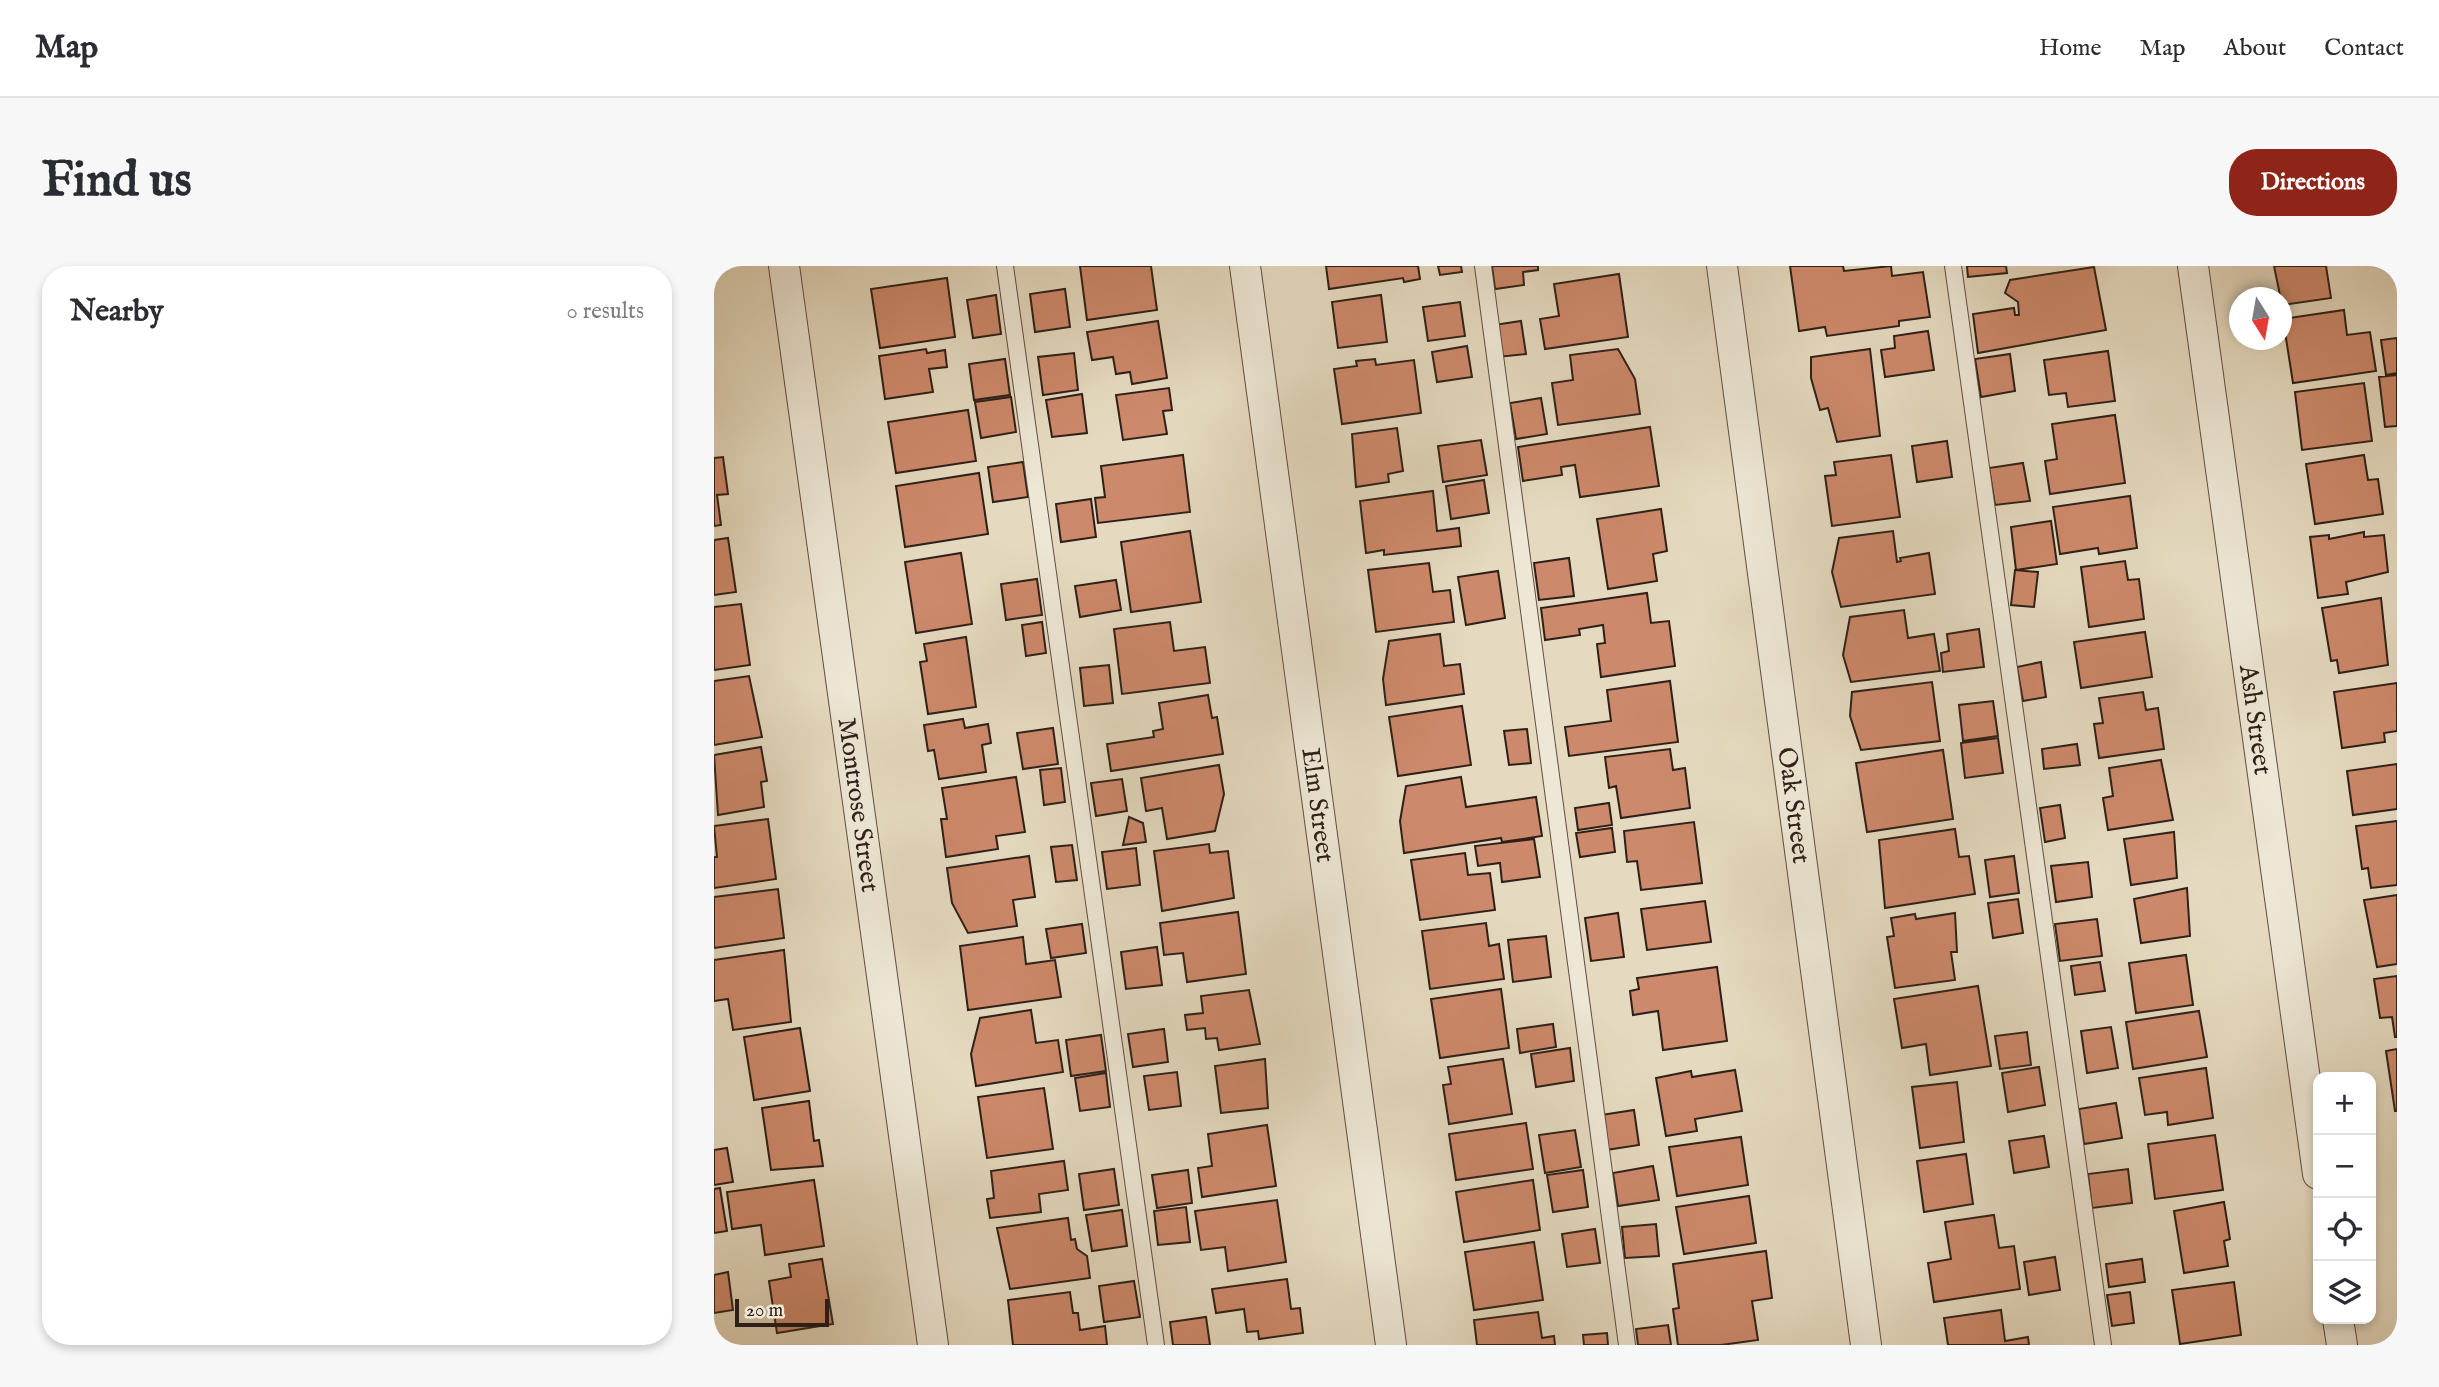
<!DOCTYPE html>
<html lang="en">
<head>
<meta charset="utf-8">
<style>
  body { margin:0; font-family:"IM FELL English",serif; background:#f7f7f7; color:#2b2b33 }
  .controls { position:absolute; right:21px; bottom:21px; display:grid; overflow:hidden; border-radius:14px; box-shadow:0 4px 10px #0003 }
  .controls button { width:63px; height:63px; display:grid; place-items:center; padding:0; border:0; border-bottom:2px solid #e1e1e2; background:#fff; color:#2b2b33; font:35px sans-serif }
  .compass { position:absolute; left:1515px; top:21px; width:63px; height:63px; border-radius:50%; background:#fff; box-shadow:0 4px 10px #0003; rotate:169deg }
  .scale { position:absolute; left:21px; bottom:18px; width:94px; box-sizing:border-box; padding-left:7px; border:4px solid #2e2018; border-top:0; font-size:19px; line-height:24px; white-space:nowrap; color:#2e2018; -webkit-text-stroke:5px #eee7d6; paint-order:stroke }
  .list { margin:0; padding:0; list-style:none }
  h2 { display:flex; justify-content:space-between; align-items:center; height:91px; margin:0; padding:0 28px; font-size:30px }
  h2 small { font-size:23px; font-weight:400; color:#7c7c81 }
  .icon { flex:none; width:38px; height:38px; fill:none; stroke:currentColor; stroke-width:2; stroke-linecap:round; stroke-linejoin:round }
  .map { position:relative; flex:none; width:1683px; height:1079px; overflow:hidden; border-radius:28px }
  header { display:flex; align-items:center; gap:42px; box-sizing:border-box; height:98px; padding:0 35px; background:#fff; border-bottom:2px solid #e1e1e2 }
  header strong { font-size:33px }
  nav { display:flex; gap:38px; margin-inline-start:auto; font-size:24px }
  .intro { display:flex; align-items:center; justify-content:space-between; box-sizing:border-box; height:168px; padding:0 42px }
  h1 { margin:0; font-size:49px }
  .button { padding:18px 32px; border-radius:28px; background:#8f2418; color:#fff; font-size:24px; font-weight:700 }
  main { display:flex; gap:42px; padding:0 42px }
  aside { flex:1; background:#fff; border-radius:28px; box-shadow:0 4px 10px #0003 }
  .map>svg:first-child { display:block }
  .building { fill:#cd896b; stroke:#2e2018; stroke-width:2 }
  .lines { fill:none; stroke-linecap:round; stroke-linejoin:round }
  .service-casing { stroke:#5c4e42; stroke-width:18 }
  .minor-casing { stroke:#5c4e42; stroke-width:32 }
  .service { stroke:#eee7d6; stroke-width:16 }
  .minor { stroke:#eee7d6; stroke-width:30 }
  .labels { text-anchor:middle; dominant-baseline:central; stroke-width:5; stroke-linejoin:round; paint-order:stroke }
  .street-label { font-size:26px; fill:#2e2018; stroke:#eee7d6 }
</style>
</head>
<body>
<header>
<strong>Map</strong>
<nav><a>Home</a><a>Map</a><a>About</a><a>Contact</a></nav>
</header>
<div class="intro"><h1>Find us</h1><a class="button">Directions</a></div>
<main>
<aside>
<h2>Nearby<small>0 results</small></h2>
<ul class="list">
</ul>
</aside>
<div class="map">
<svg width="1683" height="1079" viewBox="0 0 1683 1079">
  <rect width="100%" height="100%" fill="#e5dac0"/>
  <filter id="stains"><feTurbulence type="fractalNoise" baseFrequency=".00286" numOctaves="4"/><feColorMatrix values="0 0 0 0 .2 0 0 0 0 .09 0 0 0 0 .02 0 0 0 .5 -.17"/></filter>
  <radialGradient id="worn" r=".72"><stop offset=".6" stop-color="#630" stop-opacity="0"/><stop offset="1" stop-color="#630" stop-opacity=".3"/></radialGradient>
  <path class="building" d="M366,0H437L443,44L373,54Z
    M612,0H704L706,13L690,16L689,12L615,23Z
    M724,0H747L748,6L726,9Z
    M778,0H824V4L809,6L810,19L781,23Z
    M1076,0H1129L1130,5L1177,0L1178,10L1209,6L1216,51L1185,55V60L1113,70L1111,61L1085,65Z
    M1253,0H1292L1293,7L1254,11Z
    M1560,0H1612L1617,32L1568,39Z
    M1380,1L1392,64L1264,87L1259,48L1300,42L1301,49H1305L1304,36L1291,27L1296,14Z
    M905,8L914,71L831,83L826,53L845,50L840,18Z
    M233,12L241,71L166,82L157,23Z
    M351,23L356,61L321,66L316,28Z
    M282,29L287,68L259,72L253,34Z
    M667,29L673,76L624,82L618,36Z
    M746,36L751,70L714,75L709,41Z
    M1630,44L1633,69L1656,66L1662,105L1579,117L1569,53Z
    M444,55L453,112L418,118L416,106L402,108L399,91L378,94L373,66Z
    M807,55L812,88L784,91L780,59Z
    M1214,65L1220,104L1171,111L1167,84L1181,82L1180,70Z
    M1683,72V107L1672,109L1667,74Z
    M753,80L758,111L723,116L718,86Z
    M212,83L213,87L231,84L233,101L215,103L219,126L171,133L165,90Z
    M904,83L921,113L926,148L844,159L838,117L859,114L856,89Z
    M1156,83L1166,170L1123,176L1114,142L1106,144L1097,112V91Z
    M1394,85L1401,135L1354,141L1352,127L1335,129L1330,94Z
    M360,87L364,124L329,129L324,91Z
    M1296,88L1301,125L1267,131L1261,93Z
    M291,93L296,129L260,134L255,98Z
    M661,93L662,99L700,94L707,147L628,158L620,103L643,100L642,95Z
    M1683,109V160L1671,161L1665,111Z
    M1650,117L1658,175L1588,184L1581,126Z
    M455,122L458,144L449,145L453,168L409,174L402,129Z
    M368,128L373,167L338,171L332,134Z
    M297,131L302,166L267,172L261,136Z
    M827,132L833,168L802,173L796,137Z
    M254,144L262,195L182,207L174,156Z
    M1401,149L1411,217L1336,228L1331,195L1343,193L1338,158Z
    M936,161L945,220L866,231L861,199L847,201L848,209L809,215L804,181Z
    M683,162L689,205L674,208L675,216L642,221L638,168Z
    M767,174L773,209L729,216L724,180Z
    M1233,175L1238,211L1203,216L1198,180Z
    M469,189L476,246L384,257L381,232L391,231L387,200Z
    M1177,189L1186,251L1118,260L1111,210L1122,209L1120,196Z
    M1650,189L1654,214L1664,213L1669,248L1601,258L1592,198Z
    M9,191L14,228L3,229L7,259L0,260V192Z
    M309,196L314,231L279,236L274,201Z
    M1309,197L1316,235L1281,239L1275,202Z
    M265,207L274,268L191,281L182,220Z
    M770,214L775,247L737,253L732,220Z
    M719,225L723,265L745,262L747,280L670,289V284L652,287L646,235Z
    M1416,230L1423,282L1385,288L1384,282L1346,288L1339,241Z
    M377,233L382,271L347,276L342,238Z
    M947,243L953,285L939,288L943,315L894,323L883,253Z
    M1337,255L1343,298L1302,304L1297,261Z
    M476,265L487,336L417,346L407,276Z
    M1179,265L1183,296L1187,295L1186,292L1215,287L1221,328L1127,341L1118,306L1125,272Z
    M1650,266V271L1670,269L1674,306L1632,316L1634,328L1604,332L1596,271L1615,269V273Z
    M14,272L22,326L0,329V274Z
    M247,287L258,358L202,367L191,296Z
    M855,292L860,330L825,334L820,297Z
    M1411,295L1414,314L1425,313L1430,353L1375,361L1367,301Z
    M715,297L719,326L736,324L740,356L662,366L654,304Z
    M1301,304L1324,306L1320,341L1297,339Z
    M784,305L791,352L752,359L744,311Z
    M323,313L328,349L292,354L287,318Z
    M402,314L407,344L366,351L361,320Z
    M933,327L937,357L955,355L961,400L887,411L883,378L891,377L889,359L865,363L866,369L831,374L827,342Z
    M1667,332L1674,399L1625,407L1623,394L1617,395L1608,342Z
    M27,338L36,399L0,404V341Z
    M1190,344L1194,372L1220,368L1226,405L1137,416L1129,389L1136,351Z
    M328,356L332,387L312,390L308,359Z
    M456,356L460,385L491,381L496,417L408,428L400,363Z
    M1265,363L1270,401L1229,406L1227,387L1235,385L1233,368Z
    M1431,366L1438,411L1367,422L1360,376Z
    M726,368L730,400L746,398L750,428L672,439L669,413L675,375Z
    M252,371L262,441L214,448L206,396L213,395L210,378Z
    M1327,396L1332,431L1309,435L1303,401Z
    M395,399L399,437L370,440L366,402Z
    M35,410L48,471L0,479V415Z
    M956,415L964,476L855,490L851,461L897,455L893,424Z
    M1218,416L1226,475L1147,484L1136,450L1138,426Z
    M1683,417V465L1670,467L1671,476L1628,482L1620,426Z
    M1429,426L1432,444L1444,442L1450,483L1385,492L1380,458L1389,457L1385,432Z
    M494,429L498,452L503,451L509,488L397,505L393,478L440,471L439,465L449,463L445,437Z
    M1279,435L1284,470L1249,475L1245,439Z
    M748,440L757,499L684,510L675,451Z
    M249,453L251,462L274,458L277,477L268,479L272,506L225,513L220,484L214,485L210,459Z
    M339,462L344,498L309,503L303,467Z
    M813,463L817,497L795,499L790,465Z
    M1284,472L1289,507L1251,512L1247,477Z
    M1363,478L1366,499L1330,503L1328,483Z
    M47,481L53,515L47,516L50,541L4,549L0,489Z
    M956,483L959,504L971,502L976,542L907,552L902,520L895,522L891,491Z
    M1229,484L1239,553L1153,566L1142,497Z
    M1447,494L1459,554L1394,564L1389,532L1399,530L1395,502Z
    M1683,498V543L1639,549L1633,505Z
    M505,499L510,528L501,565L453,573L448,542L432,545L427,512Z
    M347,502L351,536L330,539L326,504Z
    M302,511L311,566L282,570L284,583L232,591L227,553H233L228,522Z
    M747,511L752,541L822,531L828,570L788,576L787,572L690,587L686,555L692,520Z
    M408,513L413,545L382,550L377,517Z
    M895,537L898,559L864,564L861,542Z
    M1346,539L1351,572L1331,576L1326,542Z
    M415,551L429,557L432,576L409,579Z
    M54,553L62,613L0,622V591H3L0,560Z
    M1683,555V619L1657,622L1654,602L1648,603L1642,560Z
    M980,556L988,617L927,624L923,595L913,596L910,565Z
    M898,562L901,586L866,591L862,567Z
    M1241,563L1245,591L1255,590L1261,628L1171,642L1165,574Z
    M1460,566L1463,612L1417,619L1410,573Z
    M820,573L826,611L788,616L786,597L764,600L761,580Z
    M495,578L496,587L514,585L520,632L448,645L440,585Z
    M358,579L363,614L342,616L337,581Z
    M422,582L426,619L393,623L388,586Z
    M751,587L754,609L776,607L781,644L706,654L697,594Z
    M315,590L321,631L299,634L303,660L254,667L238,637L233,602Z
    M1300,590L1305,627L1276,631L1271,594Z
    M1374,596L1378,631L1342,636L1337,600Z
    M1473,622L1476,670L1427,677L1420,633Z
    M64,623L70,672L0,682V631Z
    M1683,629V698L1663,701L1650,634Z
    M1304,633L1309,667L1279,672L1274,637Z
    M991,635L997,676L933,684L927,643Z
    M524,646L532,708L473,716L469,687L450,689L446,657Z
    M904,647L910,691L877,695L871,652Z
    M1241,647L1243,686H1237L1241,714L1181,722L1173,671L1180,670L1177,652L1201,648L1202,653Z
    M1383,653L1388,690L1346,695L1341,658Z
    M772,657L775,680L785,678L790,713L716,723L708,665Z
    M368,658L372,687L337,692L332,663Z
    M832,670L837,711L799,716L794,674Z
    M309,671L312,698L341,694L347,731L254,744L246,680Z
    M443,681L448,719L412,723L407,686Z
    M70,684L77,756L19,764L14,733L0,735V694Z
    M1472,689L1479,739L1422,747L1415,697Z
    M1386,696L1391,725L1361,729L1357,700Z
    M1003,701L1013,775L949,784L944,745L919,749L916,725L925,723L923,712Z
    M1683,710V771H1681L1678,751L1666,752L1660,713Z
    M1264,720L1277,800L1216,809L1212,778L1188,782L1180,733Z
    M787,723L795,782L726,792L717,733Z
    M535,724L546,778L505,784L503,772L492,773L491,762L473,764L471,749L489,747L487,730Z
    M317,744L322,777L344,774L349,806L262,820L257,788L266,752Z
    M1485,745L1493,791L1419,803L1412,756Z
    M839,758L842,781L806,787L803,763Z
    M1397,761L1404,802L1373,807L1367,765Z
    M86,762L96,825L40,834L30,771Z
    M450,763L454,796L419,801L414,768Z
    M1313,766L1317,799L1286,803L1281,770Z
    M387,769L392,805L357,810L352,774Z
    M856,782L860,815L822,821L817,788Z
    M1683,783V845H1681L1672,785Z
    M551,793L554,842L507,847L501,800Z
    M789,793L798,848L735,858L729,819L737,818L734,801Z
    M1325,801L1331,839L1294,846L1288,807Z
    M1492,802L1499,852L1454,859L1453,846L1431,849L1425,812Z
    M1021,804L1028,845L981,853L983,865L952,870L942,812L977,805L978,811Z
    M463,806L467,840L435,844L430,810Z
    M392,807L396,841L366,845L361,812Z
    M1243,816L1250,876L1206,882L1198,821Z
    M330,822L339,883L273,892L264,831Z
    M95,835L100,875L105,874L109,900L57,904L48,842Z
    M1402,837L1408,872L1370,878L1365,843Z
    M920,844L925,879L892,884L887,849Z
    M812,857L819,903L742,914L735,868Z
    M553,859L562,920L488,931L484,902L498,900L494,868Z
    M861,864L867,901L831,907L825,869Z
    M1501,869L1509,924L1441,933L1434,878Z
    M1330,870L1335,901L1300,907L1295,875Z
    M1027,871L1034,919L963,930L955,881Z
    M13,882L19,916L0,919V884Z
    M1252,888L1259,938L1210,946L1203,895Z
    M350,895L354,924L325,928L327,946L276,952L273,933L280,932L277,905Z
    M939,900L945,934L904,940L899,907Z
    M400,903L405,939L370,944L365,908Z
    M1414,903L1418,937L1378,942L1374,908Z
    M474,904L478,937L443,942L438,909Z
    M869,904L874,941L839,946L833,909Z
    M100,914L110,980L51,989L47,959L18,963L13,926Z
    M819,914L826,964L750,976L742,926Z
    M6,922L13,965L0,967V923Z
    M1035,930L1042,977L970,988L962,941Z
    M563,934L572,996L514,1005L511,981L487,984L481,945Z
    M1510,936L1516,973L1510,975L1514,1000L1470,1007L1460,945Z
    M472,941L476,976L444,979L440,945Z
    M408,944L413,980L378,985L372,949Z
    M1280,949L1285,982L1300,980L1306,1023L1220,1036L1214,997L1237,993L1231,956Z
    M354,952L357,974L361,973L363,983L373,990L376,1012L296,1023L283,962Z
    M942,958L945,990L911,992L908,961Z
    M881,963L886,997L853,1001L848,968Z
    M820,976L829,1034L760,1044L751,986Z
    M1052,985L1058,1032L1038,1035L1044,1074L1007,1079H964L959,1043L965,1042L959,998Z
    M1341,991L1346,1024L1315,1029L1310,996Z
    M108,993L119,1058L63,1067L55,1015L77,1011L75,998Z
    M1428,993L1431,1016L1395,1021L1392,998Z
    M14,1006L19,1044L0,1047V1009Z
    M573,1013L577,1043L586,1042L589,1067L545,1073L544,1065L533,1066L530,1043L502,1047L498,1023Z
    M420,1015L426,1051L390,1056L385,1020Z
    M1520,1016L1527,1069L1466,1078L1458,1024Z
    M356,1026L359,1047H364L366,1064L391,1060L393,1079H299L294,1034Z
    M1416,1026L1420,1057L1398,1060L1393,1029Z
    M1287,1044L1291,1075L1314,1071L1315,1079H1234L1230,1052Z
    M824,1046L828,1072L840,1070L841,1079H763L760,1054Z
    M492,1051L496,1079H459L456,1056Z
    M954,1059L957,1079H924L922,1063Z
    M893,1067L894,1079H870L869,1069Z"/>
  <g class="lines">
    <g class="service-casing">
      <path id="service" d="M291,0L442,1079
        M769,0L913,1079
        M1239,0L1389,1079"/>
    </g>
    <g class="minor-casing">
      <g id="minor">
        <path id="s1" d="M70,0L219,1079"/>
        <path id="s2" d="M531,0L677,1079"/>
        <path id="s3" d="M1008,0L1152,1079"/>
        <path id="s4" d="M1479,0L1604,908"/>
        <path d="M1624,1053L1628,1079"/>
      </g>
    </g>
    <use href="#service" class="service"/>
    <use href="#minor" class="minor"/>
  </g>
  <g class="labels">
    <g class="street-label">
      <text stroke="none"><textPath href="#s4" startOffset="458">Ash Street</textPath></text>
      <text stroke="none"><textPath href="#s1" startOffset="544">Montrose Street</textPath></text>
      <text stroke="none"><textPath href="#s3" startOffset="544">Oak Street</textPath></text>
      <text stroke="none"><textPath href="#s2" startOffset="544">Elm Street</textPath></text>
    </g>
  </g>
  <rect width="100%" height="100%" filter="url(#stains)"/>
  <rect width="100%" height="100%" fill="url(#worn)"/>
</svg>
<div class="controls">
<button>+</button>
<button>−</button>
<button><svg class="icon" aria-label="locate" viewBox="0 0 24 24"><circle cx="12" cy="12" r="6"/><path d="M12 2v4M12 18v4M2 12h4M18 12h4"/></svg></button>
<button><svg class="icon" aria-label="layers" viewBox="0 0 24 24"><path d="M12 4l9 5-9 5-9-5zM3 14l9 5 9-5"/></svg></button>
</div>
<svg class="compass" viewBox="-18 -18 36 36"><path d="M0-13l5 13h-10z" fill="#e53935"/><path d="M0 13l5-13h-10z" fill="#7c7c81"/></svg>
<div class="scale">20 m</div>
</div>
</main>
</body>
</html>
